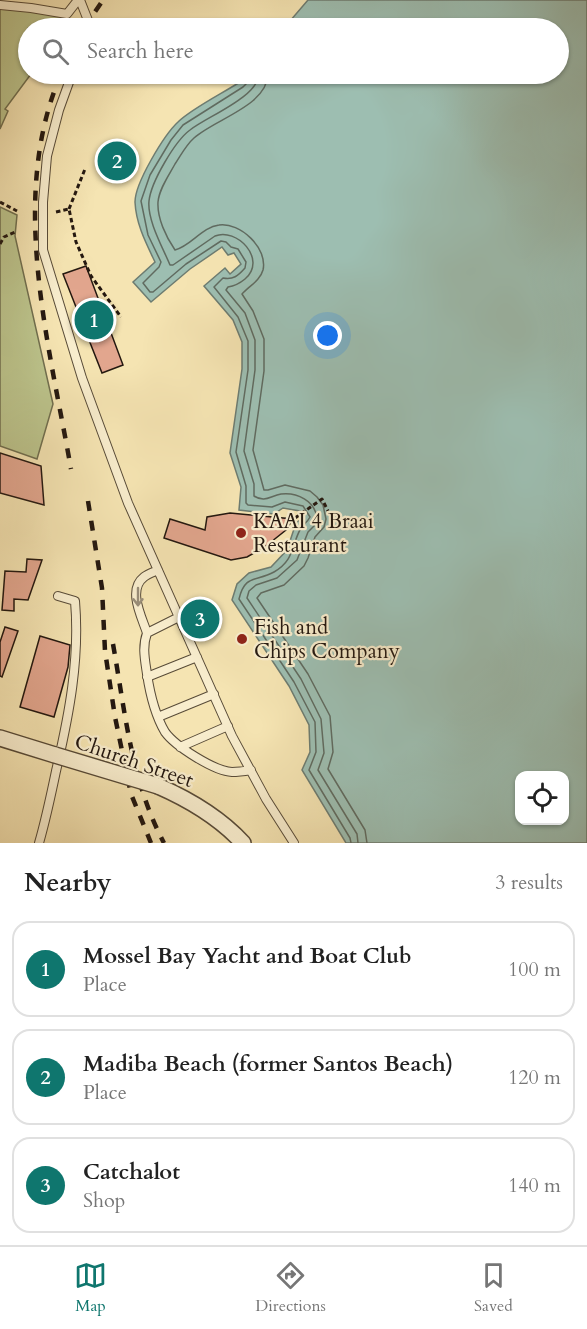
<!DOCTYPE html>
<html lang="en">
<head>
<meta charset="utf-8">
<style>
  body { margin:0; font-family:Cardo,serif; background:#f6f6f6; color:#222 }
  .controls { position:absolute; right:18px; bottom:18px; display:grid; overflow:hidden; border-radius:12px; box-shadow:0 2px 4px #0004 }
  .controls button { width:54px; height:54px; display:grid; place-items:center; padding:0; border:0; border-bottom:2px solid #e0e0e0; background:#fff; color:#222; font:30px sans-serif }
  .you { position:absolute; left:328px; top:336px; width:21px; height:21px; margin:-15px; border:4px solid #fff; border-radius:50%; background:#1a73e8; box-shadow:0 0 0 9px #1a73e833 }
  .badge { display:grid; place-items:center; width:39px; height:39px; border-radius:50%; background:#0f766e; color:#fff; font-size:20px; font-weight:700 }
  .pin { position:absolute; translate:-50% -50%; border:3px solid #fff; box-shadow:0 2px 6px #0006 }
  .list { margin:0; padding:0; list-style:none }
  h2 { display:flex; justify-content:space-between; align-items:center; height:78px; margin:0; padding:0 24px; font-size:26px }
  h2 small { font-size:20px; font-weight:400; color:#767676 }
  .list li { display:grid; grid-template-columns:39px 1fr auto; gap:18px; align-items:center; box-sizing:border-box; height:96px; margin:0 12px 12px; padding:0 12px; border:2px solid #e0e0e0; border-radius:18px }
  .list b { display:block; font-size:22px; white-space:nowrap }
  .list p { margin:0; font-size:20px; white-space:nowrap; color:#767676 }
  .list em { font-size:20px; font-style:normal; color:#767676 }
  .icon { flex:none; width:33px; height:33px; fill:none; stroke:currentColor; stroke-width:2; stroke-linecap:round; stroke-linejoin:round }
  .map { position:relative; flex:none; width:587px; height:843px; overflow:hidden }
  .search { position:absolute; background:#fff; box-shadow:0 2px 4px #0004; left:18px; right:18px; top:18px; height:66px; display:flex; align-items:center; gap:15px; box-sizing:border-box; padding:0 21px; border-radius:33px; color:#767676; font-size:22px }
  .sheet { height:402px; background:#fff }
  nav { display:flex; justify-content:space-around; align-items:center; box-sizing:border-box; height:84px; border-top:2px solid #e0e0e0; background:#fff; font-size:16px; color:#767676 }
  nav a { display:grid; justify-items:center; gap:3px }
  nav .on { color:#0f766e }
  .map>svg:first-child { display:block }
  .green { fill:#bcc48c; stroke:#706e4e; stroke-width:1.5 }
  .water { fill:#9dbeb1; stroke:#6d7c71; stroke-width:1.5; fill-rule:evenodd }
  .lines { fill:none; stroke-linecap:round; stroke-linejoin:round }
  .shore { stroke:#606b60; stroke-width:1.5 }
  .building { fill:#e2a68e; stroke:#241810; stroke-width:1.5 }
  .lane-casing { stroke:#584b38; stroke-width:10 }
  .street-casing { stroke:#584b38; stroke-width:18 }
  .path { stroke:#241810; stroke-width:3; stroke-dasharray:4.5 3; stroke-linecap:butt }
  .lane { stroke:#f8edcd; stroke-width:8 }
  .street { stroke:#f8edcd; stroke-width:15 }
  .rail { stroke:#241810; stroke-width:4.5; stroke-dasharray:10 10; stroke-linecap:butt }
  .street-bridge-casing { stroke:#584b38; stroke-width:18; stroke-linecap:butt }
  .street-bridge { stroke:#f8edcd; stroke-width:15 }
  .oneway { stroke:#998d78 }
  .poi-dot { fill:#8f2418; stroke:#f8edcd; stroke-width:2 }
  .labels { text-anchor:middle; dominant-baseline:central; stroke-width:4.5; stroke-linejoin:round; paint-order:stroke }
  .poi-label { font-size:21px; fill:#241810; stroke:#f8edcd; text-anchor:start }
  .street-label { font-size:21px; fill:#241810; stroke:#f8edcd }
</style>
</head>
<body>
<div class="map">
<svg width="587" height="843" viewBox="0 0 587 843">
  <rect width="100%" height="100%" fill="#f5e4b2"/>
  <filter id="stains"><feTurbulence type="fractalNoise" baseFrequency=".00333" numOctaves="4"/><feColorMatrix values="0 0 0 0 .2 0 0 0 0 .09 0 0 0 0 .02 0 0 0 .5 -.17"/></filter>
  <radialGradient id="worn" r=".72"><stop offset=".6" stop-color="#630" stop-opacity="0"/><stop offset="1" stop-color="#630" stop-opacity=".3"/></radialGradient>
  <path class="green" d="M0,5L67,14L59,28H28V74H31L5,109L8,111L0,129Z
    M0,207L17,215L15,236L53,404L37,459L0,446Z"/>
  <path class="water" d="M308,0H587V843H346L302,770L310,752L309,725L289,686L232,600L237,584L249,573L271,567L287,550L296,523L304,517L300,511L283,508L274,514L239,510L241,487L230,453L242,369V342L233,320L204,286L225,268L230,274L241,264L234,253L228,255L222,247L190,269L151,302L133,282L155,262C146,243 136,224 135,202C135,183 164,135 178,122C191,109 223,93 240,82L247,74H558V28H284ZM520,776H564V820H520Z"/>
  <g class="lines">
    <path class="shore" d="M251,74V79L243,87L183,125L171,140L150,175L141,201L148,235L161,262L159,267L143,283L150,292H153L186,264L221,241L226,242L231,247L238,249L246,262L245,268C238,276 233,280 223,278L214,287L238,317L248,341V370L236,452L246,486V503L248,505L272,507L285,502L303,506L310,517C307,523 303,524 301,528C291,545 295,560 274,572C256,582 245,574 239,599L294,682L315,722L316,752L309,770L350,838L351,843
      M259,74C258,97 208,116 190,130C175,141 151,182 149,201C147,220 163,248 170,265H173L215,236C236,227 268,259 245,279C239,284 235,286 228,287L226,290L245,313L255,340V370L244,451L254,484V496C265,503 270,496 281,494C297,492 315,501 317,518L314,526L308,532L297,560L277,578L256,585L249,591L247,598L301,679L321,719L324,753L318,770L357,834L358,843
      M268,74C267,106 215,119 194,138C186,145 181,155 175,164C169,175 159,189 158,202C157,218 166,237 175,250C191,246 202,227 219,225C240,222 268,248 263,270C260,281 249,286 242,294L253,311L264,339V371L253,450L264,490H268L285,485L310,491L317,497L323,505L326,519L324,527L315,537L308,558L304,566L284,585L261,593L257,598L308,674L330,716L333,752L328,769L365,830L367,843"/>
  </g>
  <path class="building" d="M86,266L123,365L102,373L63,274Z
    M0,453L41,466L44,505L0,493Z
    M230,513L293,519L286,530L266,546L247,557L231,560L164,538L170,519L205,530L207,517Z
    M27,559L42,560L28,600L14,599V611L2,610L5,571L26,572Z
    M5,627L18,631L2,677L0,676V642Z
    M40,636L70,645L68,667L54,717L20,707Z"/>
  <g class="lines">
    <g class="lane-casing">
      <path id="lane" d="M80,0L91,28
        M0,5L31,8L67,14L78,0
        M72,74L59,110L47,156L43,202V250L82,378L128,503L232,736L266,799L294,843
        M179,617L147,633C142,647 145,660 147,674C150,694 155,715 165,732C175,746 214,771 232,772C238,772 245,771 251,770
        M147,633C142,617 127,590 144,577C148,574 154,572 158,570
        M147,677L197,657
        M158,717L214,694
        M180,747L228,726
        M39,843C46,819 51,795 56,771C69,715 80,659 75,601L58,596"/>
    </g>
    <g class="street-casing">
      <path id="street" d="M0,738L55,755
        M158,786C190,800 219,817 243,843"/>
    </g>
    <path class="path" d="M0,202L17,211
      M69,209L85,169
      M56,212L69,209L76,242L91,276L121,317
      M0,244L4,237L15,232
      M295,518L322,499L328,511"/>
    <use href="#lane" class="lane"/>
    <use href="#street" class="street"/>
    <path class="rail" d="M84,28L103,0
      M61,74C8,197 49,343 71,469
      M88,501L102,588L105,651L115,717L131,794L151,843
      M113,644C125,711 131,781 164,843"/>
    <g class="street-bridge-casing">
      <path id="street-bridge" d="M55,755L158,786"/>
    </g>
    <use href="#street-bridge" class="street-bridge"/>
  </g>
  <defs><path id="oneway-shaft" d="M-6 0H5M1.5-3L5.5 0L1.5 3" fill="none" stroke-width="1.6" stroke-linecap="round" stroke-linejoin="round" transform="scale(1.5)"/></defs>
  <use class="oneway" href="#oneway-shaft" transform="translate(138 597) rotate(90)"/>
  <g class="poi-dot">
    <circle cx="241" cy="533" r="6"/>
    <circle cx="242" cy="639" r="6"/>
  </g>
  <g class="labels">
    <g class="poi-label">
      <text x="253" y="521">KAAI 4 Braai<tspan x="253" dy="24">Restaurant</tspan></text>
      <text x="254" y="627">Fish and<tspan x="254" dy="24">Chips Company</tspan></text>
    </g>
    <g class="street-label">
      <text transform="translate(134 761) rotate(19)">Church Street</text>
    </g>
  </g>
  <rect width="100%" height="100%" filter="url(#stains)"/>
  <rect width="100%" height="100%" fill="url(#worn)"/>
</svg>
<div class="controls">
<button><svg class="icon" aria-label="locate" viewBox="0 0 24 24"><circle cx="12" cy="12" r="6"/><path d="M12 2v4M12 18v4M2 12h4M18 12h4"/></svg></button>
</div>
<div class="you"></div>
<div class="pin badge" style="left:94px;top:320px">1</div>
<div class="pin badge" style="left:117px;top:161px">2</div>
<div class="pin badge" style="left:200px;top:619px">3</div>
<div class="search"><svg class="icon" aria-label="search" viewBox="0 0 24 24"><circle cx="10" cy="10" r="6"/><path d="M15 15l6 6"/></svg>Search here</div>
</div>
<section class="sheet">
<h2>Nearby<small>3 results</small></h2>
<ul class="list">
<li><span class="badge">1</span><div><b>Mossel Bay Yacht and Boat Club</b><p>Place</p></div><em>100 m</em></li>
<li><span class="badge">2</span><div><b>Madiba Beach (former Santos Beach)</b><p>Place</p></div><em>120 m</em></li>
<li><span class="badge">3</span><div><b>Catchalot</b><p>Shop</p></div><em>140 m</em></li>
</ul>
</section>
<nav>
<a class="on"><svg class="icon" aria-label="map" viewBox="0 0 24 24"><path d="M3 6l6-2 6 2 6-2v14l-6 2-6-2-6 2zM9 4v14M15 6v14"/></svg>Map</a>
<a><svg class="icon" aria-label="directions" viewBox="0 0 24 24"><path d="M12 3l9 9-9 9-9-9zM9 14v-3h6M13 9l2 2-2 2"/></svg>Directions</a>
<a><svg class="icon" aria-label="saved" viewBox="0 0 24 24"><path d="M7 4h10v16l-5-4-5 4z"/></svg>Saved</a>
</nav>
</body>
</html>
